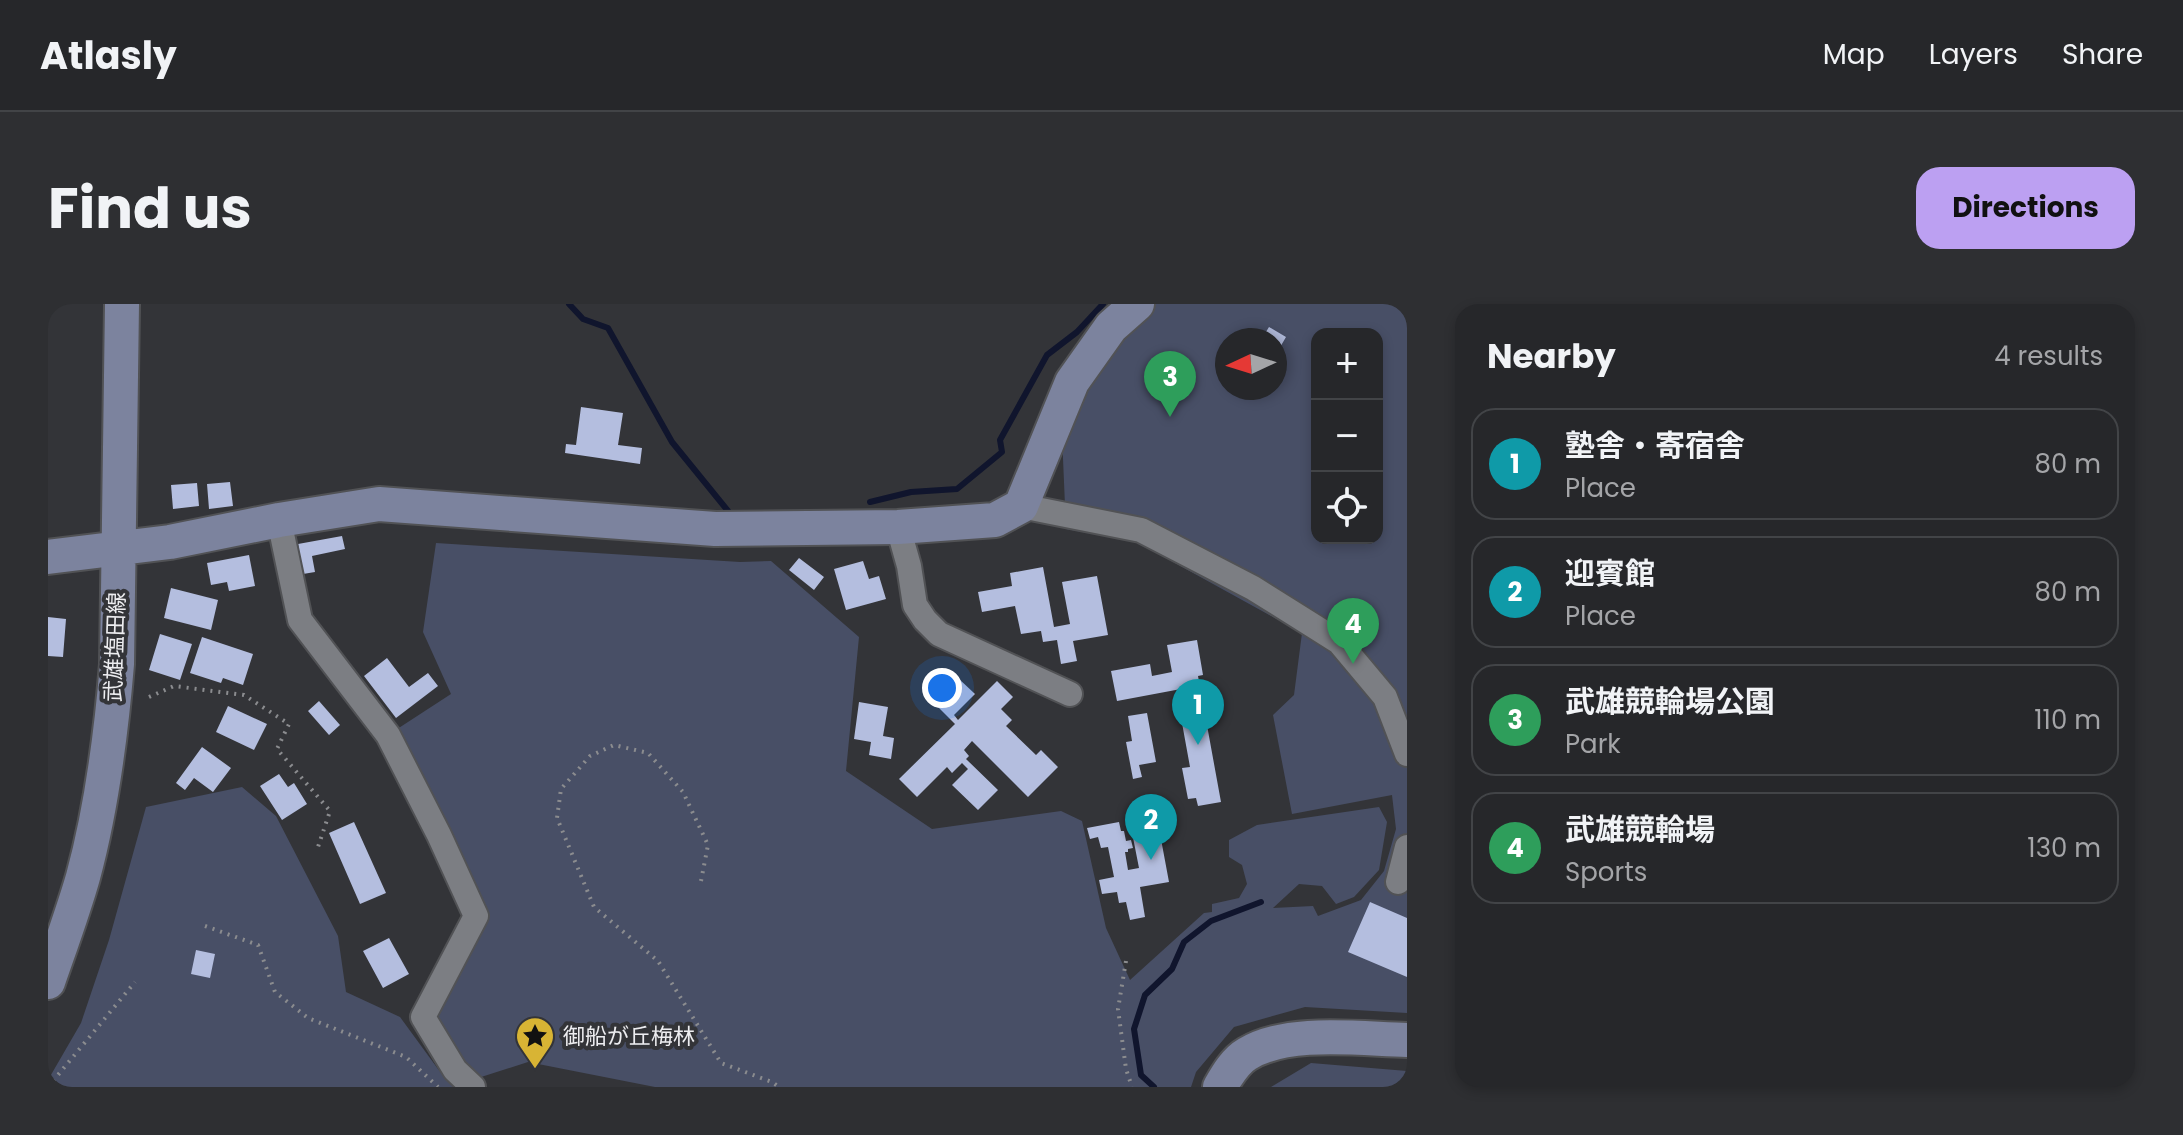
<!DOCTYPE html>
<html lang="en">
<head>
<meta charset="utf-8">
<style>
  body { margin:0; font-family:Poppins,"Noto Sans JP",sans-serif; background:#2e2f32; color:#f1f3f6 }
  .controls { position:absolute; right:24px; top:24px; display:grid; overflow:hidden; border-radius:16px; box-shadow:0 4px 12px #0003 }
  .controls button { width:72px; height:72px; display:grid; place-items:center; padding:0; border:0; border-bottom:2px solid #424447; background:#26272a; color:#f1f3f6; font:40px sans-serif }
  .compass { position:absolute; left:1167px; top:24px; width:72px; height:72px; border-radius:50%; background:#26272a; box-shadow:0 4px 12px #0003; rotate:266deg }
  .you { position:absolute; left:894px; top:384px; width:28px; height:28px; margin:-20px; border:6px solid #fff; border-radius:50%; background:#1a73e8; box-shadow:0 0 0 12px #1a73e833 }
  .badge { display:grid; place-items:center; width:52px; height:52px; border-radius:50%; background:#bca0f2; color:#fff; font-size:26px; font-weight:700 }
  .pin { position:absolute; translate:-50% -66px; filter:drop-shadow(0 2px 4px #0008) }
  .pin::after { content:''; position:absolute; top:42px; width:28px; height:24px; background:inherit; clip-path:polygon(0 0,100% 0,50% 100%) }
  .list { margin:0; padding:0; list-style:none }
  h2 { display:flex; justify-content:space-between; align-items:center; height:104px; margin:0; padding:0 32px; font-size:34px }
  h2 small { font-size:26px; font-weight:400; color:#a4a5a8 }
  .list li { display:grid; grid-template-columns:52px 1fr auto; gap:24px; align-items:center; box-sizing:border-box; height:112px; margin:0 16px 16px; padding:0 16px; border:2px solid #424447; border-radius:24px }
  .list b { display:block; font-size:30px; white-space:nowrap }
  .list p { margin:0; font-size:26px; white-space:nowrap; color:#a4a5a8 }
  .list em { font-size:26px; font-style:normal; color:#a4a5a8 }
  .icon { flex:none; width:44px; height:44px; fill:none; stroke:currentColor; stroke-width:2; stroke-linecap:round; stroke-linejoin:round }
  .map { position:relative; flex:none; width:1359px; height:783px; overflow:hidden; border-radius:24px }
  header { display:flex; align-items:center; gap:48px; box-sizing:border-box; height:112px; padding:0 40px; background:#26272a; border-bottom:2px solid #424447 }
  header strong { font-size:38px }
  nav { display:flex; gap:44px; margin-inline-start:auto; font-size:28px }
  .intro { display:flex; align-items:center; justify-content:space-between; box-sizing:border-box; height:192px; padding:0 48px }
  h1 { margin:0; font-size:56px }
  .button { padding:20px 36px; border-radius:24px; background:#bca0f2; color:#111; font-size:28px; font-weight:700 }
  main { display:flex; gap:48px; padding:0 48px }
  aside { flex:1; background:#26272a; border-radius:24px; box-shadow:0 4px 12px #0003 }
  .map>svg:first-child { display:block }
  .green { fill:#484f66; fill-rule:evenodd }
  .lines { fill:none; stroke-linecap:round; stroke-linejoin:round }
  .stream { stroke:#10152d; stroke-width:6 }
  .building { fill:#b4bedf }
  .street-casing { stroke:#515255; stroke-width:28 }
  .secondary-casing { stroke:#515255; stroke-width:38 }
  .path { stroke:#8b8c8f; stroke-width:4; stroke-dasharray:2 6; stroke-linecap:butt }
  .street { stroke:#7c7e83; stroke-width:24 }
  .secondary { stroke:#7c839e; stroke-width:34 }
  .labels { text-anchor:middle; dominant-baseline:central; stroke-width:8; stroke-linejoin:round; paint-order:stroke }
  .street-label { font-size:22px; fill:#ededf0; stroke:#333438 }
  .poi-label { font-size:22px; fill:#ededf0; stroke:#333438; text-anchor:start }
</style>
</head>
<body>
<header>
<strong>Atlasly</strong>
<nav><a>Map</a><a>Layers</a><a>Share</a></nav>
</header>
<div class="intro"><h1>Find us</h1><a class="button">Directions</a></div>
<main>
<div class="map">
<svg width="1359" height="783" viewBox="0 0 1359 783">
  <rect width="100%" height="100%" fill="#333438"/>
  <path class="green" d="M1108,0H1359V709L1257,703L1186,723L1148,768L1143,783H607L480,758L430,774L375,713L428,612L340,431L403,390L375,328L388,239L692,258L723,257L811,333L798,467L884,525L1013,507L1034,517L1058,624L1082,676L1156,609L1164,608V600L1191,594L1199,580L1194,561L1181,553V536L1209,521L1331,503L1339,518L1331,566L1306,593L1288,600L1274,582L1251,580L1225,604L1265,602L1270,612L1313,596L1336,567L1348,525L1344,491L1244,510L1225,411L1246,391L1254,329L1089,238L1018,225L1014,131L1035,82L1076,30ZM1269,30H1329V234H1269ZM1179,36H1227V84H1179Z
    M194,483L228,512L290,632L298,688L352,713L390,765L405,783H0V776L33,719L61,636L98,503Z
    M1263,759L1359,767V783H1223Z"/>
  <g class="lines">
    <path class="stream" d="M521,0L535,15L560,24L624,138L680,207
      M822,198L863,188L909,185L954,148L952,136L999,51L1029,28L1055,0
      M1106,783L1093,771L1086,725L1097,691L1124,665L1136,638L1163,617L1213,598"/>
  </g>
  <path class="building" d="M1221,23L1238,33L1227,52V36H1213Z
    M533,103L575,109L570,141L594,144L592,160L517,149L518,140L528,141Z
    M182,178L185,202L161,205L159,180Z
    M149,179L151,202L125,205L123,181Z
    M294,232L297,245L264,252L267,268L255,270L250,240Z
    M201,251L207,282L181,287L179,278L163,281L159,259Z
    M751,254L776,273L766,286L741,266Z
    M815,257L821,275L831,272L838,295L798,306L786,265Z
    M995,263L1006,323L1022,320L1014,278L1049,272L1060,331L1025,337L1029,357L1013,360L1009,336L995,338L993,327L973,330L967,302L934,308L930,288L964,282L962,269Z
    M123,284L170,296L163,326L116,314Z
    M0,313L18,315L15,353L0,352Z
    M112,330L144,340L132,376L101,366Z
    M154,333L205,350L195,381L175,374L173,379L142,369Z
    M1149,336L1155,371L1150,372L1173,498L1150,502L1148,494L1140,495L1134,464L1142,463L1134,419L1138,418L1133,385L1069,397L1063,367L1102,360L1104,372L1124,368L1119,341Z
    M339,354L361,383L380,369L390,382L348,414L316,372Z
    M910,374L927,390L906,411L910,416L949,377L965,393L953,405L964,416L958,422L988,451L993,446L1010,463L980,493L924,437L916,446L921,452L918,455L950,486L930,506L904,481L920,465L914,459L904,469L899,463L869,493L851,475L907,420L886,399Z
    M271,397L292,421L281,431L260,407Z
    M811,398L840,403L835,432L846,434L843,455L821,451L823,438L806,435Z
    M180,402L219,420L206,446L168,428Z
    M1099,409L1108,458L1091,461L1094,473L1085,475L1078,438L1084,437L1080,412Z
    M154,443L183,464L165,488L146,474L137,486L128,479Z
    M231,470L240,483L246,479L259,500L234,516L212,482Z
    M1107,503L1121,578L1092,583L1097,613L1082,616L1078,598L1071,599L1069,588L1054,590L1051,576L1066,573L1060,543L1053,544L1050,533L1042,535L1039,524L1071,518L1073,527H1076L1078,537L1083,536L1085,544L1080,545V548H1077L1080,566L1091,564L1080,508Z
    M306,518L338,589L312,600L281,529Z
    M1322,598L1359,614V673L1300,648Z
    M341,634L361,670L335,684L315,647Z
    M148,646L167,650L162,674L143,670Z"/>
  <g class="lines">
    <g class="street-casing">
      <path id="street" d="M973,202L1093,226L1205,284L1291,338L1337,393L1359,450
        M231,216L252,316L340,431L391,531L428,612L375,713L407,766L425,783
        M850,223L861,262L867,301L877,316L891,330L1022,390
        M1350,578L1359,543"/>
    </g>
    <g class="secondary-casing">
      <path id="secondary" d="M0,253L122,238L231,216L331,200L667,225L850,223L947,216L973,202L1024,78L1063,23L1089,0
        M0,678C12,643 25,608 35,573C54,503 63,432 69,360L74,0
        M1172,783C1179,771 1187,757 1199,750C1240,725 1312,735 1359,736"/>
    </g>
    <path class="path" d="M101,393L126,382L196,391L241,420L229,445L282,507L270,543
      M653,577L660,541L635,488L600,449L566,441L542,452L513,485L509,514L546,603L610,657L673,759L724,778L731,783
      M157,622L210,641L227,688L260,714L358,753L390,783
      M1078,657L1070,705L1078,765L1084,783
      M0,783L87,678"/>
    <use href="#street" class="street"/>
    <use href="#secondary" class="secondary"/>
  </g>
  <defs>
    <g id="sight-pin" transform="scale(2)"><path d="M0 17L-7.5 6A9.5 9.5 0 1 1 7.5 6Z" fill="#d8b434" stroke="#333438"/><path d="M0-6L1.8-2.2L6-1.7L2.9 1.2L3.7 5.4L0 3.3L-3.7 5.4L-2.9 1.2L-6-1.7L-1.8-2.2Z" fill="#111"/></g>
  </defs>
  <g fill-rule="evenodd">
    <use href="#sight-pin" x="487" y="732"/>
  </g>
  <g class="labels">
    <g class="street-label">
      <text transform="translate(67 343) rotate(-88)">武雄塩田線</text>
    </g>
    <g class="poi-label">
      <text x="515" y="732">御船が丘梅林</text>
    </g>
  </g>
</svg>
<div class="controls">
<button>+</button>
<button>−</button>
<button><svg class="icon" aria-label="locate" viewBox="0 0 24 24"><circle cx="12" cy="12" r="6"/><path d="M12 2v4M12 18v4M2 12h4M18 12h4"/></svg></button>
</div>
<svg class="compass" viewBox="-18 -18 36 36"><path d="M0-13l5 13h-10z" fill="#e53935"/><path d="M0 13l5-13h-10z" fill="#a4a5a8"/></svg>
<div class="you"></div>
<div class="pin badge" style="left:1150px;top:441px;background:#0f9aa8">1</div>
<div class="pin badge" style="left:1103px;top:556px;background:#0f9aa8">2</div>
<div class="pin badge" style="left:1122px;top:113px;background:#2e9e5b">3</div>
<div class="pin badge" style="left:1305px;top:360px;background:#2e9e5b">4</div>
</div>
<aside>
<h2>Nearby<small>4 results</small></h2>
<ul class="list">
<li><span class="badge" style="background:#0f9aa8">1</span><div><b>塾舎・寄宿舎</b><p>Place</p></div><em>80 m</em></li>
<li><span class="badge" style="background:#0f9aa8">2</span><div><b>迎賓館</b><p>Place</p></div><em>80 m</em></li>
<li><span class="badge" style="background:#2e9e5b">3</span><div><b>武雄競輪場公園</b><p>Park</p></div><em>110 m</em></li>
<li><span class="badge" style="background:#2e9e5b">4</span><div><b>武雄競輪場</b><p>Sports</p></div><em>130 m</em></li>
</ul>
</aside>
</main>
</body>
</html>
